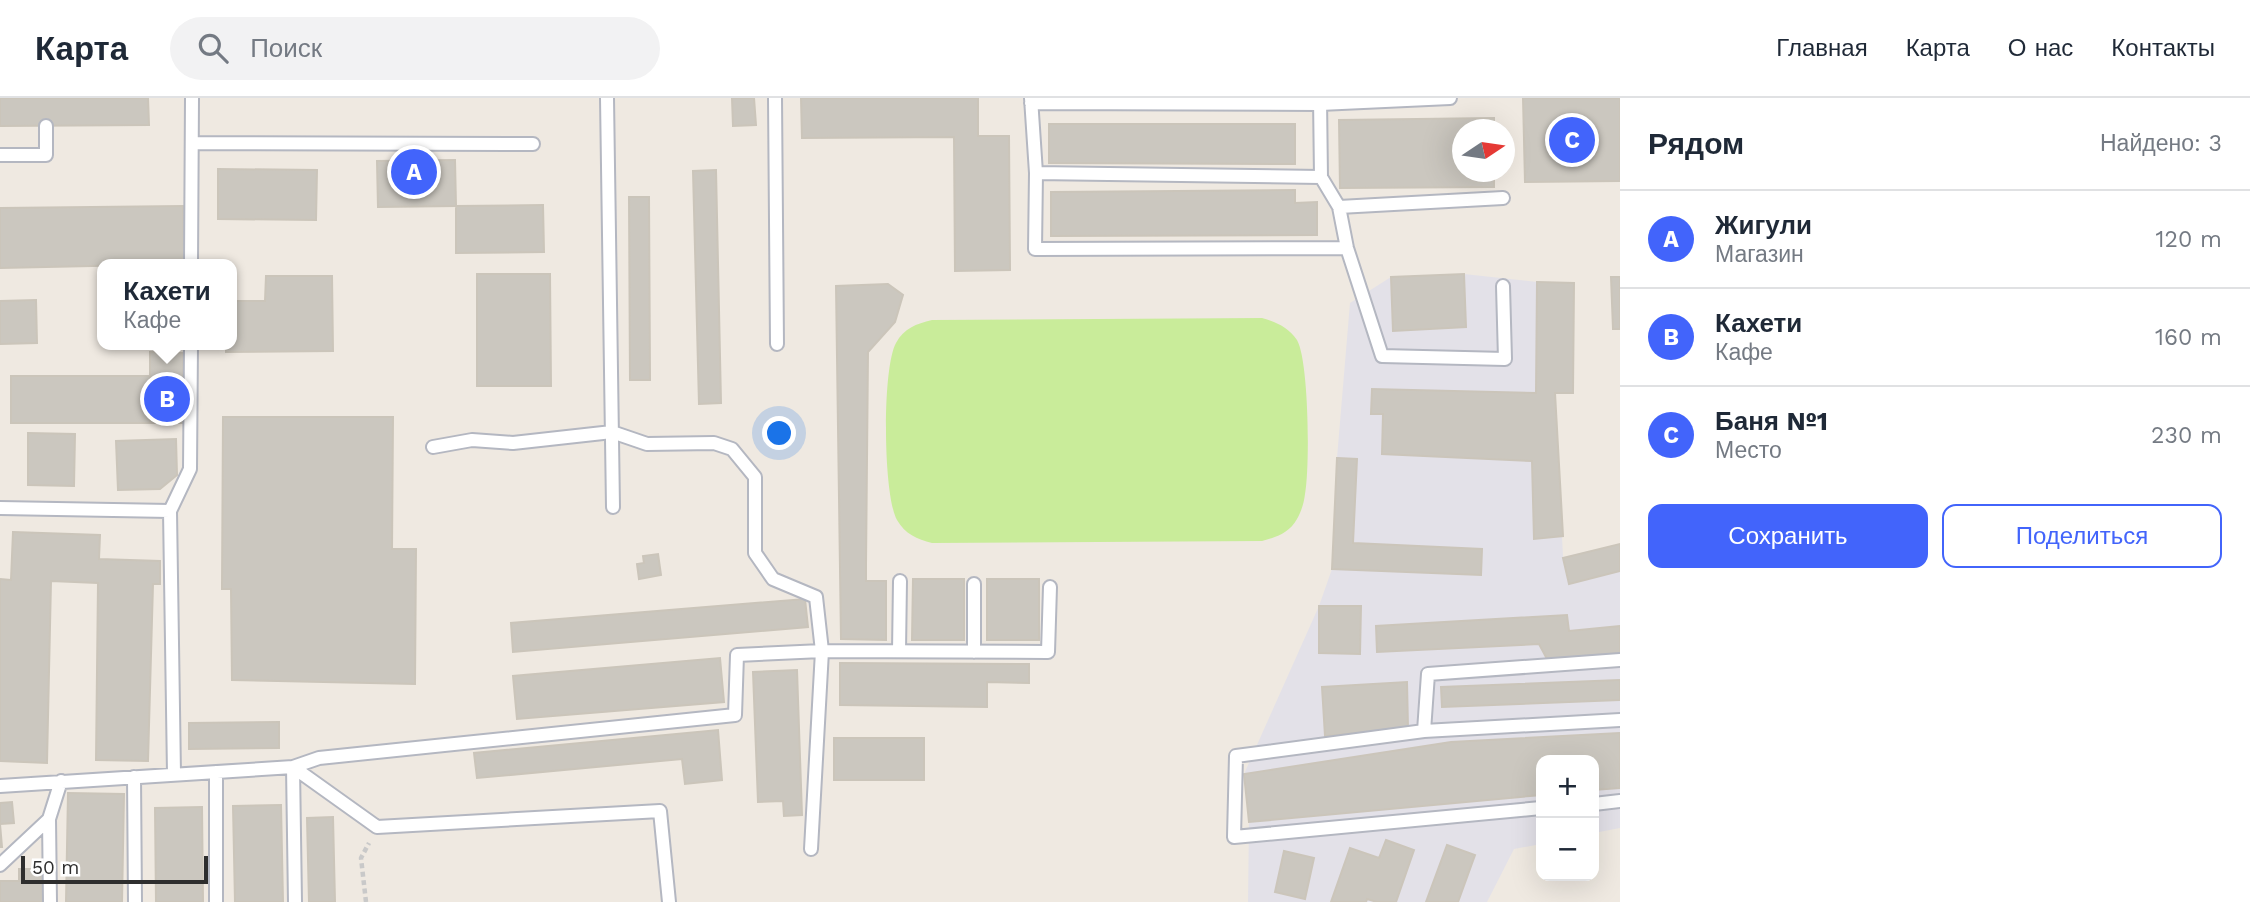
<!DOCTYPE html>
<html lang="ru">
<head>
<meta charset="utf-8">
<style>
  body { margin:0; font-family:"Work Sans",sans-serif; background:#f2f2f3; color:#1f2937 }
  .controls { position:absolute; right:21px; bottom:21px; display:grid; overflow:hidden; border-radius:14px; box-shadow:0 7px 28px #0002 }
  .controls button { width:63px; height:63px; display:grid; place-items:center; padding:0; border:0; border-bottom:2px solid #e0e1e3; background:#fff; color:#1f2937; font:35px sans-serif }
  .compass { position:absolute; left:1452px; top:21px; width:63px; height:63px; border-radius:50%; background:#fff; box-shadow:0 7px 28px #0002; rotate:77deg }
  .scale { position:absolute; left:21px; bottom:18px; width:187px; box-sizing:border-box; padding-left:7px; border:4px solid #2e2e2e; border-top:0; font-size:19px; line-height:24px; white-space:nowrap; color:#2e2e2e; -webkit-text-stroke:5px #fff; paint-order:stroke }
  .you { position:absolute; left:780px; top:336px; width:24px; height:24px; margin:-18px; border:5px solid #fff; border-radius:50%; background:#1a73e8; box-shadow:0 0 0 10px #1a73e833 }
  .badge { display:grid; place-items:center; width:46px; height:46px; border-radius:50%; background:#4264fb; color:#fff; font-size:23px; font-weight:700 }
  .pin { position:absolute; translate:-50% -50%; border:4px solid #fff; box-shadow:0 2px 7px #0006 }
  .popup { position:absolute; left:97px; top:161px; width:140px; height:91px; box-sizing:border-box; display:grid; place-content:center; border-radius:14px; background:#fff; filter:drop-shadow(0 2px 5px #0005); font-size:23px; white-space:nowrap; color:#747a83 }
  .popup b { font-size:26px; color:#1f2937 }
  .popup::after { content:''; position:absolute; left:50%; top:100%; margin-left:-14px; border:14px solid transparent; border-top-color:#fff }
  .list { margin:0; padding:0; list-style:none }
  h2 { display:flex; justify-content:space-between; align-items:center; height:91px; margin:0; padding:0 28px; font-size:30px }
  h2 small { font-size:23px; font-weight:400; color:#747a83 }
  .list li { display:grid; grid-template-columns:46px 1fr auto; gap:21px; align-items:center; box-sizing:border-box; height:98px; padding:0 28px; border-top:2px solid #e0e1e3 }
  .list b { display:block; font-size:26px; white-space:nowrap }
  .list p { margin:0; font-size:23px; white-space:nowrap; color:#747a83 }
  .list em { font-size:23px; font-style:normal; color:#747a83 }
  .actions { display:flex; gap:14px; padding:21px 28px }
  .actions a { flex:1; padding:16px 0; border:2px solid #4264fb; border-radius:14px; text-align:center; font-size:24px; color:#4264fb }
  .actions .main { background:#4264fb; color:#fff }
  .icon { flex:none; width:38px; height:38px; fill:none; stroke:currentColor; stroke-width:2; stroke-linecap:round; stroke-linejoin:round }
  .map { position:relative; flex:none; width:1620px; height:804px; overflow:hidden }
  header { display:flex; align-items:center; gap:42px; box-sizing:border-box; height:98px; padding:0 35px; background:#fff; border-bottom:2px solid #e0e1e3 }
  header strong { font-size:33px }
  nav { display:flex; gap:38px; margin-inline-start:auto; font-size:24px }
  .search { width:490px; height:63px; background:#f2f2f3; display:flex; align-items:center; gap:18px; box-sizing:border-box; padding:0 24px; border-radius:38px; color:#747a83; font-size:26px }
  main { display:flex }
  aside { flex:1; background:#fff }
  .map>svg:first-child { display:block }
  .industrial { fill:#e3e1e8 }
  .pitch { fill:#c9ec9a }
  .building { fill:#cbc7bf; stroke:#cbc5ba; stroke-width:2 }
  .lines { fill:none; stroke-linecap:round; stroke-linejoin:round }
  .service-casing { stroke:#b4b7c1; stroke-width:16 }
  .path { stroke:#c9c9c9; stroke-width:4.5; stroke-dasharray:5 3.5; stroke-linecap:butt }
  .service { stroke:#fff; stroke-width:12 }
</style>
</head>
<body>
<header>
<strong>Карта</strong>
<div class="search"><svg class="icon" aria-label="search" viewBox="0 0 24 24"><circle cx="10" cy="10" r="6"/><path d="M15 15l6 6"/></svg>Поиск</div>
<nav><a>Главная</a><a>Карта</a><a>О нас</a><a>Контакты</a></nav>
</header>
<main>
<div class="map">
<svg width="1620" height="804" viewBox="0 0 1620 804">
  <rect width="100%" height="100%" fill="#efe9e1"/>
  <path class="industrial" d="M1464,176L1537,184L1574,185L1573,295L1555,296L1563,459L1620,446V730L1594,735V662H1541V746L1514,751L1487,804H1248L1249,724L1244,676L1319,508L1332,471L1337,360L1350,205L1391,179Z"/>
  <path class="pitch" d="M1262,220C1276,224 1288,229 1297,242C1309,263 1310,369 1305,396C1304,405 1301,414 1297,421C1289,435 1277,439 1262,443L932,445C917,441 905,436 897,422C883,397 882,270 896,245C904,230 916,226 932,222Z"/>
  <path class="building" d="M0,0H148L149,27L0,28Z
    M732,0H754L756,27L733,28Z
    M801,0H978V38H1009L1010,172L955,173L954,39L802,40Z
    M1523,0H1620V83L1525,84Z
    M1494,20V32H1462V74H1494V89L1340,90L1339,22Z
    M1049,26H1295V66L1049,65Z
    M455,62L456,108L378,109L377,63Z
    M218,71L317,72L316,122L218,121Z
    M716,72L721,305L699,306L693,73Z
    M1295,92V105L1317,104V137L1051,138V94Z
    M629,99H649L650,282H630Z
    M543,107L544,154L456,155V108Z
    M183,108L184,166L0,170V110Z
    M477,176H550L551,288H477Z
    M1464,176L1466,229L1393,233L1391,179Z
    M266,178H332L333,253L226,254V247H232V203H265Z
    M1611,179H1620V231H1613Z
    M1537,184L1574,185L1573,295H1555L1563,438L1534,441L1532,363L1382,356L1383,316H1371L1372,291L1536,295Z
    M888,186L903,197L895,224L868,254L866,467V483H886V542L841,541L836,188Z
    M36,202L37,245L0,246V203Z
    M150,254L183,255V325H150Z
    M11,278H150V325H11Z
    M223,319H393L392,451H416L415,586L232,582L231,491H222Z
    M28,335L75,336L74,388L28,387Z
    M176,341L177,377L160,391L118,392L116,343Z
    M1337,360L1357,361L1353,445L1482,451L1481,477L1332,471Z
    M13,434L100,437L99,461L160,463V486H153L148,663L96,662L98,485L51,483L47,665L0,663V481L11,482Z
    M1620,446V473L1569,486L1563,460Z
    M658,456L661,477L639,481L637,466L644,465L643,458Z
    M913,481H964V542H912Z
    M987,481H1039V542H987Z
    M805,501L808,529L513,554L511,525Z
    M1319,508H1361L1360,556L1319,555Z
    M1567,517L1569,533L1620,528V555L1547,561L1539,546L1377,554L1376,528Z
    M720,560L724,604L517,621L513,578Z
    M840,565L1029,566V585L987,584V609L840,607Z
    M797,572L802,717L784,718L783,703L758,704L753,574Z
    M1620,582V602L1442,609L1441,589Z
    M1407,584L1408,630L1325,638L1322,589Z
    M279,624V650L189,651V625Z
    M718,632L722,682L685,686L682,661L477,680L474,655Z
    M1620,635V690L1594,692V662H1541V697L1249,724L1244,676L1451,644Z
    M834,640H924V682H834Z
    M68,695L124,696L122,804H66Z
    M12,704L14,725L0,726L2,749H0V705Z
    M281,707L283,804H235L233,708Z
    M202,709L203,804H156L155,710Z
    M333,719L335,804H309L307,720Z
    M1386,742L1414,752L1396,804H1377L1367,801L1366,804H1331L1350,750L1379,760Z
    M1447,747L1475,757L1458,804H1426Z
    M1284,753L1314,760L1305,801L1275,794Z
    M19,771H43V804H0V783H19Z"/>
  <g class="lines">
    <g class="service-casing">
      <path id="service" d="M607,0L613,409
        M775,0L777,246
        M1031,0L1036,75L1035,151L1347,150
        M1320,0L1321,79L1339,109L1347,150L1382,258L1505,261L1503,188
        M1031,5L1320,6L1450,0
        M192,45L533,46
        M0,57H46V28
        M1036,75L1321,79
        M1339,109L1503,100
        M191,166L192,0
        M433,349L472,342L513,345L612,334L647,346L714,345L732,351L755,379V455L773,481L816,499L822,553L811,751
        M0,410L170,413
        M899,553L900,483
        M974,554V486
        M1424,633L1428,576L1620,562
        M293,669L377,729L660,713L669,804
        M293,669L295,804
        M216,674V804
        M174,676L170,413L190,371L191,247
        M134,679L135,804
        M0,688L293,669L319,660L735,617L737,557L822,553L1048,554L1050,489
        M1594,706L1620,703
        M1541,710L1234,739L1236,658L1424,633L1620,622
        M49,721L50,804
        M0,767L49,721L61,683"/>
    </g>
    <path class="path" d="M366,804L361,760L369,745"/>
    <use href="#service" class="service"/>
  </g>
</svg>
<div class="controls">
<button>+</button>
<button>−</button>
</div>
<svg class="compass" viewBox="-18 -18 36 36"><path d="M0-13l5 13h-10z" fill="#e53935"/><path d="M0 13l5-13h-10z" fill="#747a83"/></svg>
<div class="scale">50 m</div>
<div class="you"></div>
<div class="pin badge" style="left:414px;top:74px">A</div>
<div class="pin badge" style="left:167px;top:301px">B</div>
<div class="popup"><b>Кахети</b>Кафе</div>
<div class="pin badge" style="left:1572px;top:42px">C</div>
</div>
<aside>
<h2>Рядом<small>Найдено: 3</small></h2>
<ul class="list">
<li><span class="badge">A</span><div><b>Жигули</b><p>Магазин</p></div><em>120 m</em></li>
<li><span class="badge">B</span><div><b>Кахети</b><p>Кафе</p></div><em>160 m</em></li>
<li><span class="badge">C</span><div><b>Баня №1</b><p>Место</p></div><em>230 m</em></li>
</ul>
<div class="actions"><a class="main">Сохранить</a><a>Поделиться</a></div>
</aside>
</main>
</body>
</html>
